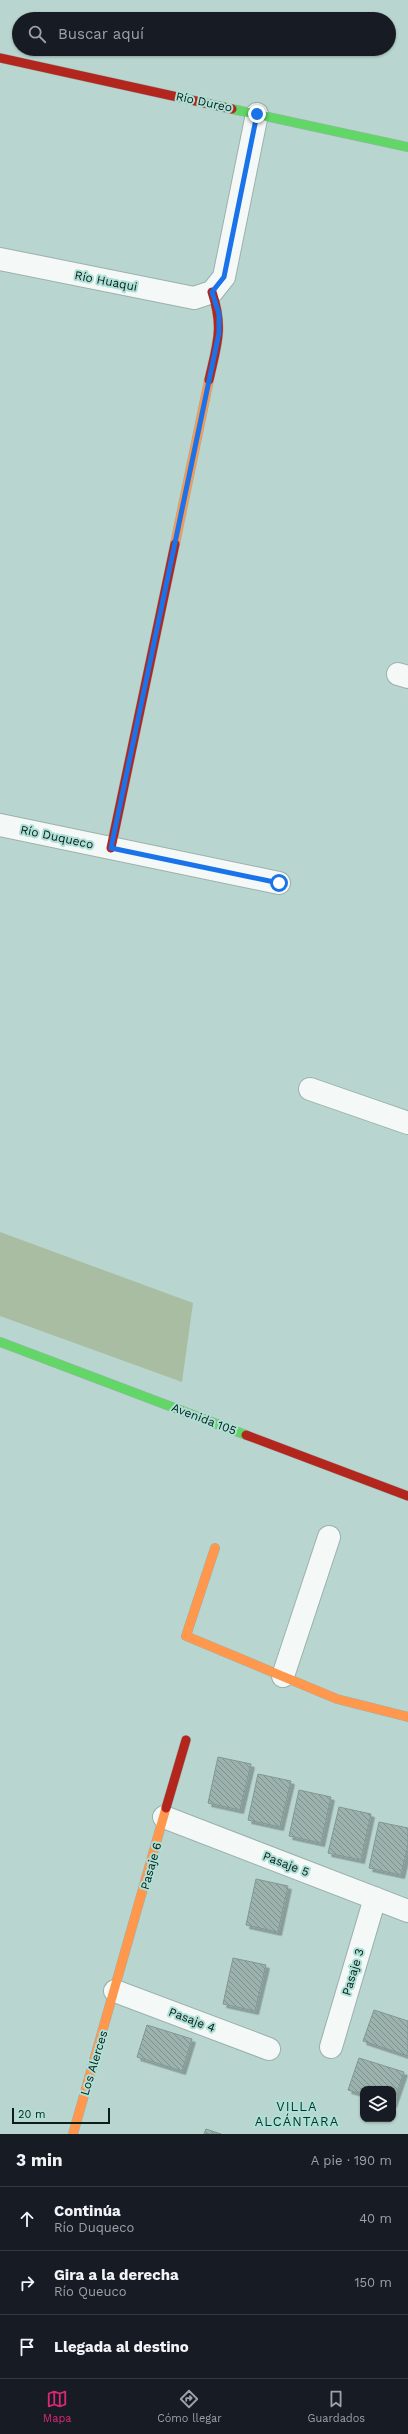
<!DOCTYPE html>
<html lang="es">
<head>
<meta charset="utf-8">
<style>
  body { margin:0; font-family:"Work Sans",sans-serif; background:#242831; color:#f1f3f6 }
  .controls { position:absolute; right:12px; bottom:12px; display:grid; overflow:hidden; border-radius:8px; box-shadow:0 1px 3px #0004 }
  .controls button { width:36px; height:36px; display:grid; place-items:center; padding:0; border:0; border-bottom:1px solid #363941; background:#171b24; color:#f1f3f6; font:20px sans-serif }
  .scale { position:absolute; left:12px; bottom:10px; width:98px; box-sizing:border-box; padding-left:4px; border:2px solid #0a1e1b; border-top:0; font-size:11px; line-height:14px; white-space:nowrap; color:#0a1e1b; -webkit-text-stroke:3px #aee0d6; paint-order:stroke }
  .stop { position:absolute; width:12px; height:12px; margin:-9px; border:3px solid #1a73e8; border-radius:50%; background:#fff }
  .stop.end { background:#1a73e8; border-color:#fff; box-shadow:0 1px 4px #0008 }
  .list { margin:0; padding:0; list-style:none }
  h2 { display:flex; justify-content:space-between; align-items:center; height:52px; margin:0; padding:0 16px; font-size:17px }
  h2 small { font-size:13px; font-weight:400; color:#9ea1a6 }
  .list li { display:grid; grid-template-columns:26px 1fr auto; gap:12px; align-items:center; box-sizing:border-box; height:64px; padding:0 16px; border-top:1px solid #363941 }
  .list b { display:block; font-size:15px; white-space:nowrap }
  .list p { margin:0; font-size:13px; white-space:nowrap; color:#9ea1a6 }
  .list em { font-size:13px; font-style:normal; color:#9ea1a6 }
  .icon { flex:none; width:22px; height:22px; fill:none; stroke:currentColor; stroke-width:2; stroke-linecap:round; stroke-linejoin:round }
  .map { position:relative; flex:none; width:408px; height:2134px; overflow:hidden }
  .search { position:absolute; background:#171b24; box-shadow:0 1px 3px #0004; left:12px; right:12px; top:12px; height:44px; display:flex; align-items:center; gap:10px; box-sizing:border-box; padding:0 14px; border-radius:22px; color:#9ea1a6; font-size:15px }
  .sheet { height:244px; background:#171b24 }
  nav { display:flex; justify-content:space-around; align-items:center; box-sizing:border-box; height:56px; border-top:1px solid #363941; background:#171b24; font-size:11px; color:#9ea1a6 }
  nav a { display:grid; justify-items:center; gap:2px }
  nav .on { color:#db2777 }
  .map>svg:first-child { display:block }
  .green { fill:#a8bda1 }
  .building { fill:url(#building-back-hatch); stroke:#819792; filter:url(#shadow) }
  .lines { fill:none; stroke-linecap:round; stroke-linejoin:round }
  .street-casing { stroke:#9bb1ad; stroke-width:24 }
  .fast-casing { stroke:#9bb1ad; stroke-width:10 }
  .slow-casing { stroke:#9bb1ad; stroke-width:10 }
  .jam-casing { stroke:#9bb1ad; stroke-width:10 }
  .street { stroke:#f4f9f8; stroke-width:22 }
  .fast { stroke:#63d668; stroke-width:9 }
  .slow { stroke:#ff974d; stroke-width:9 }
  .jam { stroke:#b3261e; stroke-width:9 }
  .route { stroke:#1a73e8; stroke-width:5 }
  .labels { text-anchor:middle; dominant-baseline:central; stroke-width:4; stroke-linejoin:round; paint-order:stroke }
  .street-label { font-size:12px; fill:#0a1e1b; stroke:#aee0d6 }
  .neighbourhood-label { font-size:13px; letter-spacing:1px; fill:#00342e; stroke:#aee0d6 }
</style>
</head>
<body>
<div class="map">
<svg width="408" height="2134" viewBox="0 0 408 2134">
  <defs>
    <pattern id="building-back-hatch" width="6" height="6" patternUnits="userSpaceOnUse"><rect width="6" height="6" fill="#9cb2ad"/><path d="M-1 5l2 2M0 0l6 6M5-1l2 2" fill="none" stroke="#7d908c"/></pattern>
    <filter id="shadow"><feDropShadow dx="3.5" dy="3.5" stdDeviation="0" flood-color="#0004"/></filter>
  </defs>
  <rect width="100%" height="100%" fill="#b9d5cf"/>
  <path class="green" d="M0,1232L193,1303L182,1382L0,1316Z"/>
  <path class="building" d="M218,1757L251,1764L240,1810L208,1803Z
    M258,1774L291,1781L280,1827L248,1820Z
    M299,1790L331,1797L321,1843L289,1836Z
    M339,1807L371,1814L361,1860L328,1853Z
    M379,1822L408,1828V1845L401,1875L369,1868Z
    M256,1879L288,1886L278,1932L246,1925Z
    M233,1958L266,1965L255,2011L223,2004Z
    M374,2010L408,2021V2056L363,2041Z
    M147,2025L192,2039L182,2071L137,2057Z
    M359,2058L404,2072L393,2104V2089H363V2094L348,2090Z
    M206,2129L221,2134H204Z"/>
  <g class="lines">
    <g class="street-casing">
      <path id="street" d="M0,259L194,298L212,292L224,277L257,114
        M398,674L408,677
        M0,825L279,883
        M310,1089L408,1123
        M283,1676L329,1537
        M164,1817L408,1911
        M115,1991L269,2049
        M331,2047L375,1898"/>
    </g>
    <g class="fast-casing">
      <path id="fast" d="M232,109L408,147
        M0,1342L246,1435"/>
    </g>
    <g class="slow-casing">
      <path id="slow" d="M175,544L209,380
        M215,1548L186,1636L337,1699L408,1717
        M73,2134L166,1808"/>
    </g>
    <g class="jam-casing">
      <path id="jam" d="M0,58L232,109
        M209,380C217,344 224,328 212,292
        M111,848L175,544
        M246,1435L408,1496
        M166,1808L186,1740"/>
    </g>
    <use href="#street" class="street"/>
    <use href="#fast" class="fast"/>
    <use href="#slow" class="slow"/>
    <use href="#jam" class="jam"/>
  </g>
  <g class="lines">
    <path class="route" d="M257,114L224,277L212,292L219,314V333L111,848L279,883"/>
  </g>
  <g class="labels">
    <g class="street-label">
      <text transform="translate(204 102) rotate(12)">Río Dureo</text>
      <text transform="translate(106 281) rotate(11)">Río Huaqui</text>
      <text transform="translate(57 837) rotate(12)">Río Duqueco</text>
      <text transform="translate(204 1419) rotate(21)">Avenida 105</text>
      <text transform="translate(286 1864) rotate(21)">Pasaje 5</text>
      <text transform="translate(151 1866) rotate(-74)">Pasaje 6</text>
      <text transform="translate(353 1972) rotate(-73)">Pasaje 3</text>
      <text transform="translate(192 2020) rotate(21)">Pasaje 4</text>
      <text transform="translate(94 2063) rotate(-73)">Los Alerces</text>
    </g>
    <g class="neighbourhood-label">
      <text x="297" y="2106">VILLA<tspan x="297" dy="15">ALCÁNTARA</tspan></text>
    </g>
  </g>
</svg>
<div class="controls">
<button><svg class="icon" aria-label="layers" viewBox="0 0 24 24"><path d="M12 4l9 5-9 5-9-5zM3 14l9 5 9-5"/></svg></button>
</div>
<div class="scale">20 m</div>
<div class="stop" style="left:279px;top:883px"></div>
<div class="stop end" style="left:257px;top:114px"></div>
<div class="search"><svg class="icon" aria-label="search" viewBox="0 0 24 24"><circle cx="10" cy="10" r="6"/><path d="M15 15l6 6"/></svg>Buscar aquí</div>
</div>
<section class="sheet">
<h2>3 min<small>A pie · 190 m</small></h2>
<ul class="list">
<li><svg class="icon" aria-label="ahead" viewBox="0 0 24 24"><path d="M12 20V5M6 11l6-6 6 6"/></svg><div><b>Continúa</b><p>Río Duqueco</p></div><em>40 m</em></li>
<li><svg class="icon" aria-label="right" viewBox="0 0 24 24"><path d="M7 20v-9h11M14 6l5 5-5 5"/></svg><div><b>Gira a la derecha</b><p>Río Queuco</p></div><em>150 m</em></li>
<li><svg class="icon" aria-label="arrive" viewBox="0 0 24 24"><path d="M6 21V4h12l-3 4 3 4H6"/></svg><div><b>Llegada al destino</b></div></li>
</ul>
</section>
<nav>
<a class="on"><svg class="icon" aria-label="map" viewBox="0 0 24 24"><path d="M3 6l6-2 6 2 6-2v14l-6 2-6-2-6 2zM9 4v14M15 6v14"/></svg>Mapa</a>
<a><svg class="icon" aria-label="directions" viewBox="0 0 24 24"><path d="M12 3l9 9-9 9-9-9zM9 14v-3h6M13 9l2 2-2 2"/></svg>Cómo llegar</a>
<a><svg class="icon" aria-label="saved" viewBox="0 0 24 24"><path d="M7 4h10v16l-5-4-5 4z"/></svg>Guardados</a>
</nav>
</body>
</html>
